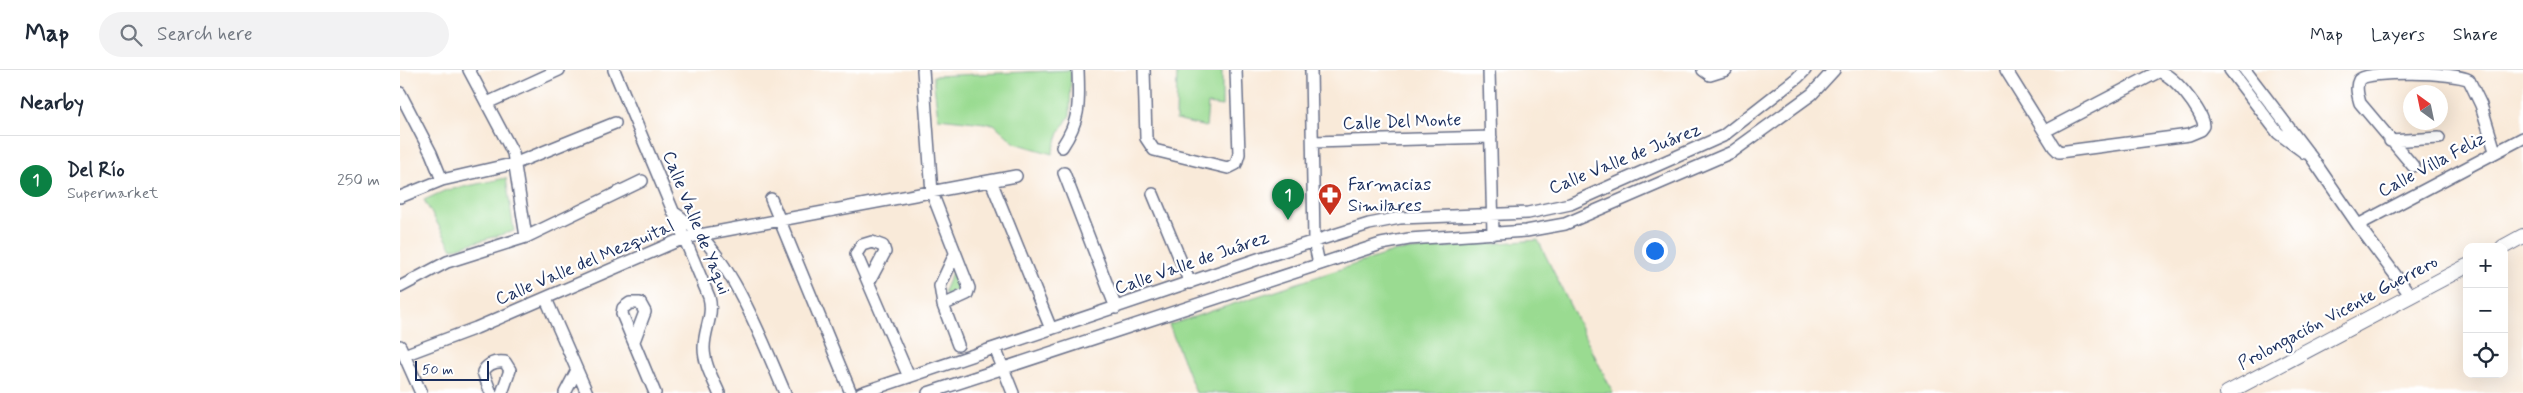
<!DOCTYPE html>
<html lang="en">
<head>
<meta charset="utf-8">
<style>
  body { margin:0; font-family:Mynerve,sans-serif; background:#f2f2f3; color:#1f2937 }
  .controls { position:absolute; right:15px; bottom:15px; display:grid; overflow:hidden; border-radius:10px; box-shadow:0 5px 20px #0002 }
  .controls button { width:45px; height:45px; display:grid; place-items:center; padding:0; border:0; border-bottom:1px solid #e0e1e3; background:#fff; color:#1f2937; font:25px sans-serif }
  .compass { position:absolute; left:2003px; top:15px; width:45px; height:45px; border-radius:50%; background:#fff; box-shadow:0 5px 20px #0002; rotate:327deg }
  .scale { position:absolute; left:15px; bottom:12px; width:74px; box-sizing:border-box; padding-left:5px; border:2px solid #1b2f5e; border-top:0; font-size:14px; line-height:18px; white-space:nowrap; color:#1b2f5e; -webkit-text-stroke:4px #fff; paint-order:stroke }
  .you { position:absolute; left:1254px; top:180px; width:18px; height:18px; margin:-12px; border:4px solid #fff; border-radius:50%; background:#1a73e8; box-shadow:0 0 0 8px #1a73e833 }
  .badge { display:grid; place-items:center; width:32px; height:32px; border-radius:50%; background:#0b8043; color:#fff; font-size:16px; font-weight:700 }
  .pin { position:absolute; translate:-50% -41px; filter:drop-shadow(0 1px 2px #0008) }
  .pin::after { content:''; position:absolute; top:26px; width:18px; height:15px; background:inherit; clip-path:polygon(0 0,100% 0,50% 100%) }
  .list { margin:0; padding:0; list-style:none }
  h2 { display:flex; justify-content:space-between; align-items:center; height:65px; margin:0; padding:0 20px; font-size:21px }
  h2 small { font-size:16px; font-weight:400; color:#747a83 }
  .list li { display:grid; grid-template-columns:32px 1fr auto; gap:15px; align-items:center; box-sizing:border-box; height:90px; padding:0 20px; border-top:1px solid #e0e1e3 }
  .list b { display:block; font-size:19px; white-space:nowrap }
  .list p { margin:0; font-size:16px; white-space:nowrap; color:#747a83 }
  .list em { font-size:16px; font-style:normal; color:#747a83 }
  .icon { flex:none; width:28px; height:28px; fill:none; stroke:currentColor; stroke-width:2; stroke-linecap:round; stroke-linejoin:round }
  .map { position:relative; flex:none; width:2123px; height:323px; overflow:hidden }
  header { display:flex; align-items:center; gap:30px; box-sizing:border-box; height:70px; padding:0 25px; background:#fff; border-bottom:1px solid #e0e1e3 }
  header strong { font-size:24px }
  nav { display:flex; gap:28px; margin-inline-start:auto; font-size:18px }
  .search { width:350px; height:45px; background:#f2f2f3; display:flex; align-items:center; gap:12px; box-sizing:border-box; padding:0 18px; border-radius:28px; color:#747a83; font-size:19px }
  main { display:flex }
  aside { flex:1; background:#fff }
  .map>svg:first-child { display:block }
  .green { fill:#9adb91; stroke:#5a8578 }
  .lines { fill:none; stroke-linecap:round; stroke-linejoin:round }
  .minor-casing { stroke:#697089; stroke-width:14 }
  .major-casing { stroke:#697089; stroke-width:16 }
  .minor { stroke:#fff; stroke-width:11 }
  .major { stroke:#fff; stroke-width:14 }
  .labels { text-anchor:middle; dominant-baseline:central; stroke-width:4.5; stroke-linejoin:round; paint-order:stroke }
  .street-label { font-size:18px; fill:#1b2f5e; stroke:#fff }
  .poi-label { font-size:18px; fill:#1b2f5e; stroke:#fff; text-anchor:start }
</style>
</head>
<body>
<header>
<strong>Map</strong>
<div class="search"><svg class="icon" aria-label="search" viewBox="0 0 24 24"><circle cx="10" cy="10" r="6"/><path d="M15 15l6 6"/></svg>Search here</div>
<nav><a>Map</a><a>Layers</a><a>Share</a></nav>
</header>
<main>
<aside>
<h2>Nearby<small></small></h2>
<ul class="list">
<li><span class="badge">1</span><div><b>Del Río</b><p>Supermarket</p></div><em>250 m</em></li>
</ul>
</aside>
<div class="map">
<svg width="2123" height="323" viewBox="0 0 2123 323">
  <rect width="100%" height="100%" fill="#fff"/>
  <filter id="ink" filterUnits="userSpaceOnUse"><feTurbulence type="fractalNoise" baseFrequency=".02" numOctaves="2"/><feDisplacementMap in="SourceGraphic" scale="10" xChannelSelector="R" yChannelSelector="G"/><feConvolveMatrix kernelMatrix="1 2 1 2 8 2 1 2 1" color-interpolation-filters="sRGB"/></filter>
  <filter id="wash" filterUnits="userSpaceOnUse"><feTurbulence type="fractalNoise" baseFrequency=".0096" numOctaves="4" result="noise"/><feDisplacementMap in="SourceGraphic" scale="20" xChannelSelector="R" yChannelSelector="G"/><feGaussianBlur stdDeviation="1.12" result="paint"/><feColorMatrix in="noise" values="0 0 0 0 0 0 0 0 0 0 0 0 0 0 0 0 0 1.4 0 .05"/><feComposite in="paint" operator="in"/></filter>
  <g filter="url(#wash)">
    <rect width="100%" height="100%" fill="#f9ead9"/>
    <path class="green" d="M671,0L670,45L659,63L652,84L615,73L594,54L538,48L533,6Z
      M777,0H822V36L808,34L806,57L776,50Z
      M106,108L114,161L52,179L24,130L44,121Z
      M1138,170L1213,323H796L769,255L996,181Z
      M555,195L562,218L546,225L544,221Z"/>
  </g>
  <g filter="url(#ink)">
    <g class="lines">
      <g class="minor-casing">
        <path id="minor" d="M69,0L113,83L126,167
          M214,0L309,227C314,246 304,259 304,278C304,294 313,309 319,323
          M523,0L532,123L569,218L567,224L543,235L540,216L555,184
          M744,0L746,68L754,80L828,98L836,94L839,84L836,0
          M911,0L914,171L919,194
          M1089,0L1093,164
          M1303,0L1310,5L1326,0
          M1606,0L1654,77L1659,82L1789,65L1801,60L1804,56C1803,42 1772,2 1758,2L1645,61
          M1830,0L1878,63L1905,83
          M1845,0L1912,88L1958,155L2011,226
          M0,23L31,83L42,110
          M87,33L159,0
          M1990,71L2039,68
          M913,72L1091,67
          M662,77C681,49 679,32 678,0
          M2013,96L1960,33C1958,26 1955,17 1959,10C1968,0 2055,2 2069,10L2081,35L2095,81
          M664,103L716,238
          M591,111L651,259
          M753,124L790,213
          M0,127L42,110L116,93L215,53
          M371,129L451,323
          M273,142C328,177 360,265 385,323
          M1958,155L2123,68
          M469,212L485,182L483,176L472,172L462,175L456,184L509,307
          M0,217L47,192L126,167L242,111
          M146,229L187,323
          M543,235L558,275
          M234,271L245,242L240,233H230L223,238L222,244L255,323
          M0,276L21,323
          M595,278L613,323
          M4,285L76,258L284,168L616,106
          M91,323L83,302C88,293 96,291 105,292L110,300L102,323
          M165,323L176,302
          M461,323L858,189L969,154L1000,148L1128,143L1170,134L1323,66L1397,8L1405,0
          M528,323L981,174L1009,169L1126,161L1165,154L1332,82L1412,24L1434,0"/>
      </g>
      <g class="major-casing">
        <path id="major" d="M2103,177L2123,166
          M1827,323L2067,196"/>
      </g>
      <use href="#minor" class="minor"/>
      <use href="#major" class="major"/>
    </g>
  </g>
  <defs>
    <g id="pharmacy-pin" transform="scale(1.25)"><path d="M0 17L-7.5 6A9.5 9.5 0 1 1 7.5 6Z" fill="#c8321e" stroke="#fff"/><path d="M-2-6h4v4h4v4h-4v4h-4v-4h-4v-4h4Z" fill="#fff"/></g>
  </defs>
  <g fill-rule="evenodd">
    <use href="#pharmacy-pin" x="930" y="125"/>
  </g>
  <g class="labels">
    <g class="street-label">
      <text transform="translate(1002 52) rotate(-2)">Calle Del Monte</text>
      <text transform="translate(1225 89) rotate(-22)">Calle Valle de Juárez</text>
      <text transform="translate(2032 95) rotate(-28)">Calle Villa Feliz</text>
      <text transform="translate(296 153) rotate(68)">Calle Valle de Yaqui</text>
      <text transform="translate(185 193) rotate(-23)">Calle Valle del Mezquital</text>
      <text transform="translate(792 193) rotate(-19)">Calle Valle de Juárez</text>
      <text transform="translate(1938 243) rotate(-28)">Prolongación Vicente Guerrero</text>
    </g>
    <g class="poi-label">
      <text x="948" y="115">Farmacias<tspan x="948" dy="21">Similares</tspan></text>
    </g>
  </g>
</svg>
<div class="controls">
<button>+</button>
<button>−</button>
<button><svg class="icon" aria-label="locate" viewBox="0 0 24 24"><circle cx="12" cy="12" r="6"/><path d="M12 2v4M12 18v4M2 12h4M18 12h4"/></svg></button>
</div>
<svg class="compass" viewBox="-18 -18 36 36"><path d="M0-13l5 13h-10z" fill="#e53935"/><path d="M0 13l5-13h-10z" fill="#747a83"/></svg>
<div class="scale">50 m</div>
<div class="you"></div>
<div class="pin badge" style="left:888px;top:150px">1</div>
</div>
</main>
</body>
</html>
